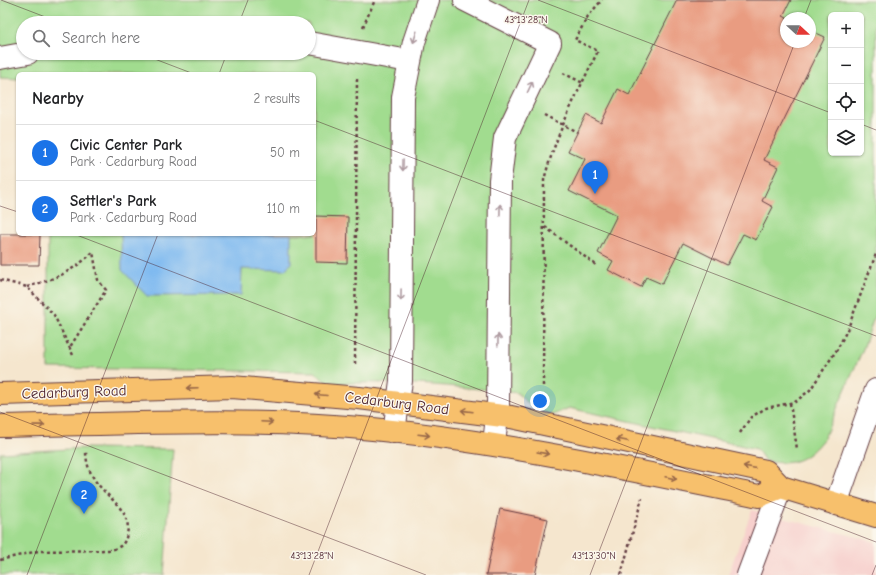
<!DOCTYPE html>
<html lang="en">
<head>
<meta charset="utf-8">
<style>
  body { margin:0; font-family:"Comic Neue",sans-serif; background:#f6f6f6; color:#202124 }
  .controls { position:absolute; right:12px; top:12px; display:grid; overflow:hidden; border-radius:6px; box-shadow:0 1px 3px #0004 }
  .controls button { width:36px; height:36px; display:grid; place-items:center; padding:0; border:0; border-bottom:1px solid #e0e0e0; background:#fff; color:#202124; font:20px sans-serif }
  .compass { position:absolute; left:780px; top:12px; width:36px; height:36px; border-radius:50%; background:#fff; box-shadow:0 1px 3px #0004; rotate:111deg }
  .you { position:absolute; left:540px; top:401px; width:14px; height:14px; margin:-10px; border:3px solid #fff; border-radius:50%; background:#1a73e8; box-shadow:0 0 0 6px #1a73e833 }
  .badge { display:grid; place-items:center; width:26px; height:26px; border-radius:50%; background:#1a73e8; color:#fff; font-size:13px; font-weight:700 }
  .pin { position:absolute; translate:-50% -33px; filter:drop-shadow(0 1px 2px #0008) }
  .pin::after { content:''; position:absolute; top:21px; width:14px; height:12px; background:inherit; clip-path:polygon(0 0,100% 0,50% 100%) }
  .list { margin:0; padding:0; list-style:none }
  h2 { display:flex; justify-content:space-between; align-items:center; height:52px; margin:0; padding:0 16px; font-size:17px }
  h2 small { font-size:13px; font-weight:400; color:#757577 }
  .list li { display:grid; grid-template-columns:26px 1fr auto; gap:12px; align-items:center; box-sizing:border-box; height:56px; padding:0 16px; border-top:1px solid #e0e0e0 }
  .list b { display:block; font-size:15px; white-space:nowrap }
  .list p { margin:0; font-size:13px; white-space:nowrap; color:#757577 }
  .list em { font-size:13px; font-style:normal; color:#757577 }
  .icon { flex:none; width:22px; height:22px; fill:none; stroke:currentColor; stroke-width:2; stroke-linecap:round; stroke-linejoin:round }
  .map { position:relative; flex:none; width:876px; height:575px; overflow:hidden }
  .search { position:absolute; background:#fff; box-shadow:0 1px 3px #0004; left:16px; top:16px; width:300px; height:44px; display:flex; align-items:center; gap:10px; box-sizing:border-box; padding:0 14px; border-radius:22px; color:#757577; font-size:15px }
  .panel { position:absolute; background:#fff; box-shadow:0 1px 3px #0004; left:16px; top:72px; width:300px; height:164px; border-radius:6px }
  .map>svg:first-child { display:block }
  .built { fill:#f7d0cd }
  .green { fill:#a1dc8f; stroke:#767e5d; fill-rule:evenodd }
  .water { fill:#7eb9f0; stroke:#646c8e }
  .building { fill:#e99c81 }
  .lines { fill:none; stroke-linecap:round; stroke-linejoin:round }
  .minor-casing { stroke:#643d43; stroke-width:24 }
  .major-casing { stroke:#643d43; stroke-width:24 }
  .path { stroke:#643d43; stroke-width:2.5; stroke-dasharray:3 3; stroke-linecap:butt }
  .minor { stroke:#fff; stroke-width:22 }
  .major { stroke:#f7c06c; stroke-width:22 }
  .oneway { stroke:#ae9aa0 }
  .oneway2 { stroke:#986748 }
  .ticks { fill:none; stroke:#4a1f2b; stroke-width:1; stroke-opacity:0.45 }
  .labels { text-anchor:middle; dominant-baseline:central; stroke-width:3; stroke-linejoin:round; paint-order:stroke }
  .street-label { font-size:15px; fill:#4a1f2b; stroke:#fbf7ec }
  .ticks-label { font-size:10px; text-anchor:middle; fill:#4a1f2b; stroke:#fbf7ec; stroke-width:3; stroke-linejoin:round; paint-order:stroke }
</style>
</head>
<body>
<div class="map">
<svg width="876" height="575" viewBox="0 0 876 575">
  <rect width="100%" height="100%" fill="#fbf7ec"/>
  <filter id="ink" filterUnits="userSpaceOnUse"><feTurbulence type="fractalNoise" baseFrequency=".025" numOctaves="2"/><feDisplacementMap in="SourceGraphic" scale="8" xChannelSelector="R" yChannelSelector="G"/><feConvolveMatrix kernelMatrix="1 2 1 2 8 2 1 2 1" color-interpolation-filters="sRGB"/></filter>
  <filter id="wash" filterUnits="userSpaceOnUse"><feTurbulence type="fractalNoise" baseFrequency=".012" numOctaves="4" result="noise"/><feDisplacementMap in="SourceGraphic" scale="16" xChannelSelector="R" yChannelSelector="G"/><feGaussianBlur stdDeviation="0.9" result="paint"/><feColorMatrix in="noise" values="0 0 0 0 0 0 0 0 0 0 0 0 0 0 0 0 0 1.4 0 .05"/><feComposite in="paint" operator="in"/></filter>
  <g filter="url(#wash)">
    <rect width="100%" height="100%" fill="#f5e6ce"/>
    <path class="built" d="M752,510L876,542V575H728Z"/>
    <path class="green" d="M0,0H876V312L863,349L824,438C806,461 793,466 765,461L757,449L569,408L553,415C537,411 528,406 518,393C454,386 392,380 328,384L315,372L48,368V234H314V74H18V78L0,77ZM831,15H861V153H831ZM786,18H810V42H786ZM23,23H309V53H23Z
      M86,448L173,449L164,575H0V453Z"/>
    <path class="water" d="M121,234H291V263L285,270L242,269L241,295L147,296L122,270Z"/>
    <g id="blocks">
      <path class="building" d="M677,0H791L783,16L787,18L786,42H810V30L825,37L764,160L778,167L762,201L773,207L756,240L743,234L727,265L683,243L662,284L646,277L641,287L608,270L613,261L598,253L617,215L569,191L585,159L568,151L586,115L601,123L618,89L629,95Z
        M316,216L348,217L347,263L316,262Z
        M0,234H40L39,265H0Z
        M500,509L548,519L535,575H486Z"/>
    </g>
  </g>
  <g filter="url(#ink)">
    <use href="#blocks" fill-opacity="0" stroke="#643d43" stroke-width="1"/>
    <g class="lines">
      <g class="minor-casing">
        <path id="minor" d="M465,0L550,43L505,138L500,180L498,407L494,444
          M309,43L409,61
          M0,58L28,53
          M394,432L401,381L403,97L414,42L428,0
          M836,504L876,390
          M748,575L781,487"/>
      </g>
      <g class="major-casing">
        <path id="major" d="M0,394L232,387L359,398L511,417L766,471L781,487L876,516
          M0,426C124,424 249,417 373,429C503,442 631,470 759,496L781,487"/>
      </g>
      <path class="path" d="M363,27L375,0
        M563,73L583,83
        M544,115L577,132
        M545,227L596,265
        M0,280L27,287L54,315L73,355
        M27,287C56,278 71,273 93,252L98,280L106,290L70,347
        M355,364L357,77
        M543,386L544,180C556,134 577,93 598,51L575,40L588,16L602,0
        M790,403L797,449
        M740,433L751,417L766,408L795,402L810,390L838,348L848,328L876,254
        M0,560L38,551L111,550C121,547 125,544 127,534C133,509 103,496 93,477C88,469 86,460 86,450
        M621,575L642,498"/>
      <use href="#minor" class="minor"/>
      <use href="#major" class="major"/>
    </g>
    <defs><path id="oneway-shaft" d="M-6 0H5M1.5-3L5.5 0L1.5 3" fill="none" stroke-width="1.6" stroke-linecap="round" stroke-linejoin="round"/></defs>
    <g class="oneway">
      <use href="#oneway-shaft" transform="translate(415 37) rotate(107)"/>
      <use href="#oneway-shaft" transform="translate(530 87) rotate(-65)"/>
      <use href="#oneway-shaft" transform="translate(403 165) rotate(91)"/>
      <use href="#oneway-shaft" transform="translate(500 210) rotate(-89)"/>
      <use href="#oneway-shaft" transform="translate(401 295) rotate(91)"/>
      <use href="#oneway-shaft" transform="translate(498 340) rotate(-89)"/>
    </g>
    <g class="oneway2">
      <use href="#oneway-shaft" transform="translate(192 388) rotate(178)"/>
      <use href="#oneway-shaft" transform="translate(321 395) rotate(-175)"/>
      <use href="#oneway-shaft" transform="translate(467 411) rotate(-173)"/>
      <use href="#oneway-shaft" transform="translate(267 422) rotate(3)"/>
      <use href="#oneway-shaft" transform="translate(39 425) rotate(-1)"/>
      <use href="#oneway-shaft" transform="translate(424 435) rotate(7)"/>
      <use href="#oneway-shaft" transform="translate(622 440) rotate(-168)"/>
      <use href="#oneway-shaft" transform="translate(543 453) rotate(10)"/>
      <use href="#oneway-shaft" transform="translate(749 467) rotate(-168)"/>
      <use href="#oneway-shaft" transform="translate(671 478) rotate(12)"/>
    </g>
  </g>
  <path class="ticks" d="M1,0L61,23M538,0L831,113M804,18L811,0M239,23L248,0M139,53L194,74M219,74L227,53M314,120L876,336M861,124L876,130M0,206L18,212M74,234L876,542M0,412L426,575M27,575L158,234M309,575L529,0M590,575L795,42M872,575L876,565"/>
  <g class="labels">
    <g class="street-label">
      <text transform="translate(74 392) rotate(-2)">Cedarburg Road</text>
      <text transform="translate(397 403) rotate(7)">Cedarburg Road</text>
    </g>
  </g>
  <g class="ticks-label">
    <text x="526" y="23">43°13'28"N</text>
    <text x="312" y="559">43°13'28"N</text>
    <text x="594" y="559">43°13'30"N</text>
  </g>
</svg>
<div class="controls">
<button>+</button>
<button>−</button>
<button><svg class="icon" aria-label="locate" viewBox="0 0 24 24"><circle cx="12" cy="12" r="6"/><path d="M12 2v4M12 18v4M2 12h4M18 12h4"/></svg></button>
<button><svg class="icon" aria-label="layers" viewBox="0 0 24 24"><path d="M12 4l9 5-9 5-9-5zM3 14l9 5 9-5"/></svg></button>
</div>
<svg class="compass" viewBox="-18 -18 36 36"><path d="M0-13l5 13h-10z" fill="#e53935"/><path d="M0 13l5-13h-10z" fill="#757577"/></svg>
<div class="you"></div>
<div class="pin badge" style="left:595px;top:194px">1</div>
<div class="pin badge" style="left:84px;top:514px">2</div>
<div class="search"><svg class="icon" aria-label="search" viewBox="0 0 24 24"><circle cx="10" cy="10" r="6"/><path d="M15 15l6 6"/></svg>Search here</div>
<section class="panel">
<h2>Nearby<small>2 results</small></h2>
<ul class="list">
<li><span class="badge">1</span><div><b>Civic Center Park</b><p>Park · Cedarburg Road</p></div><em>50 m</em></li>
<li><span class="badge">2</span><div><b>Settler's Park</b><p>Park · Cedarburg Road</p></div><em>110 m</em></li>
</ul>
</section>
</div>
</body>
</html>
